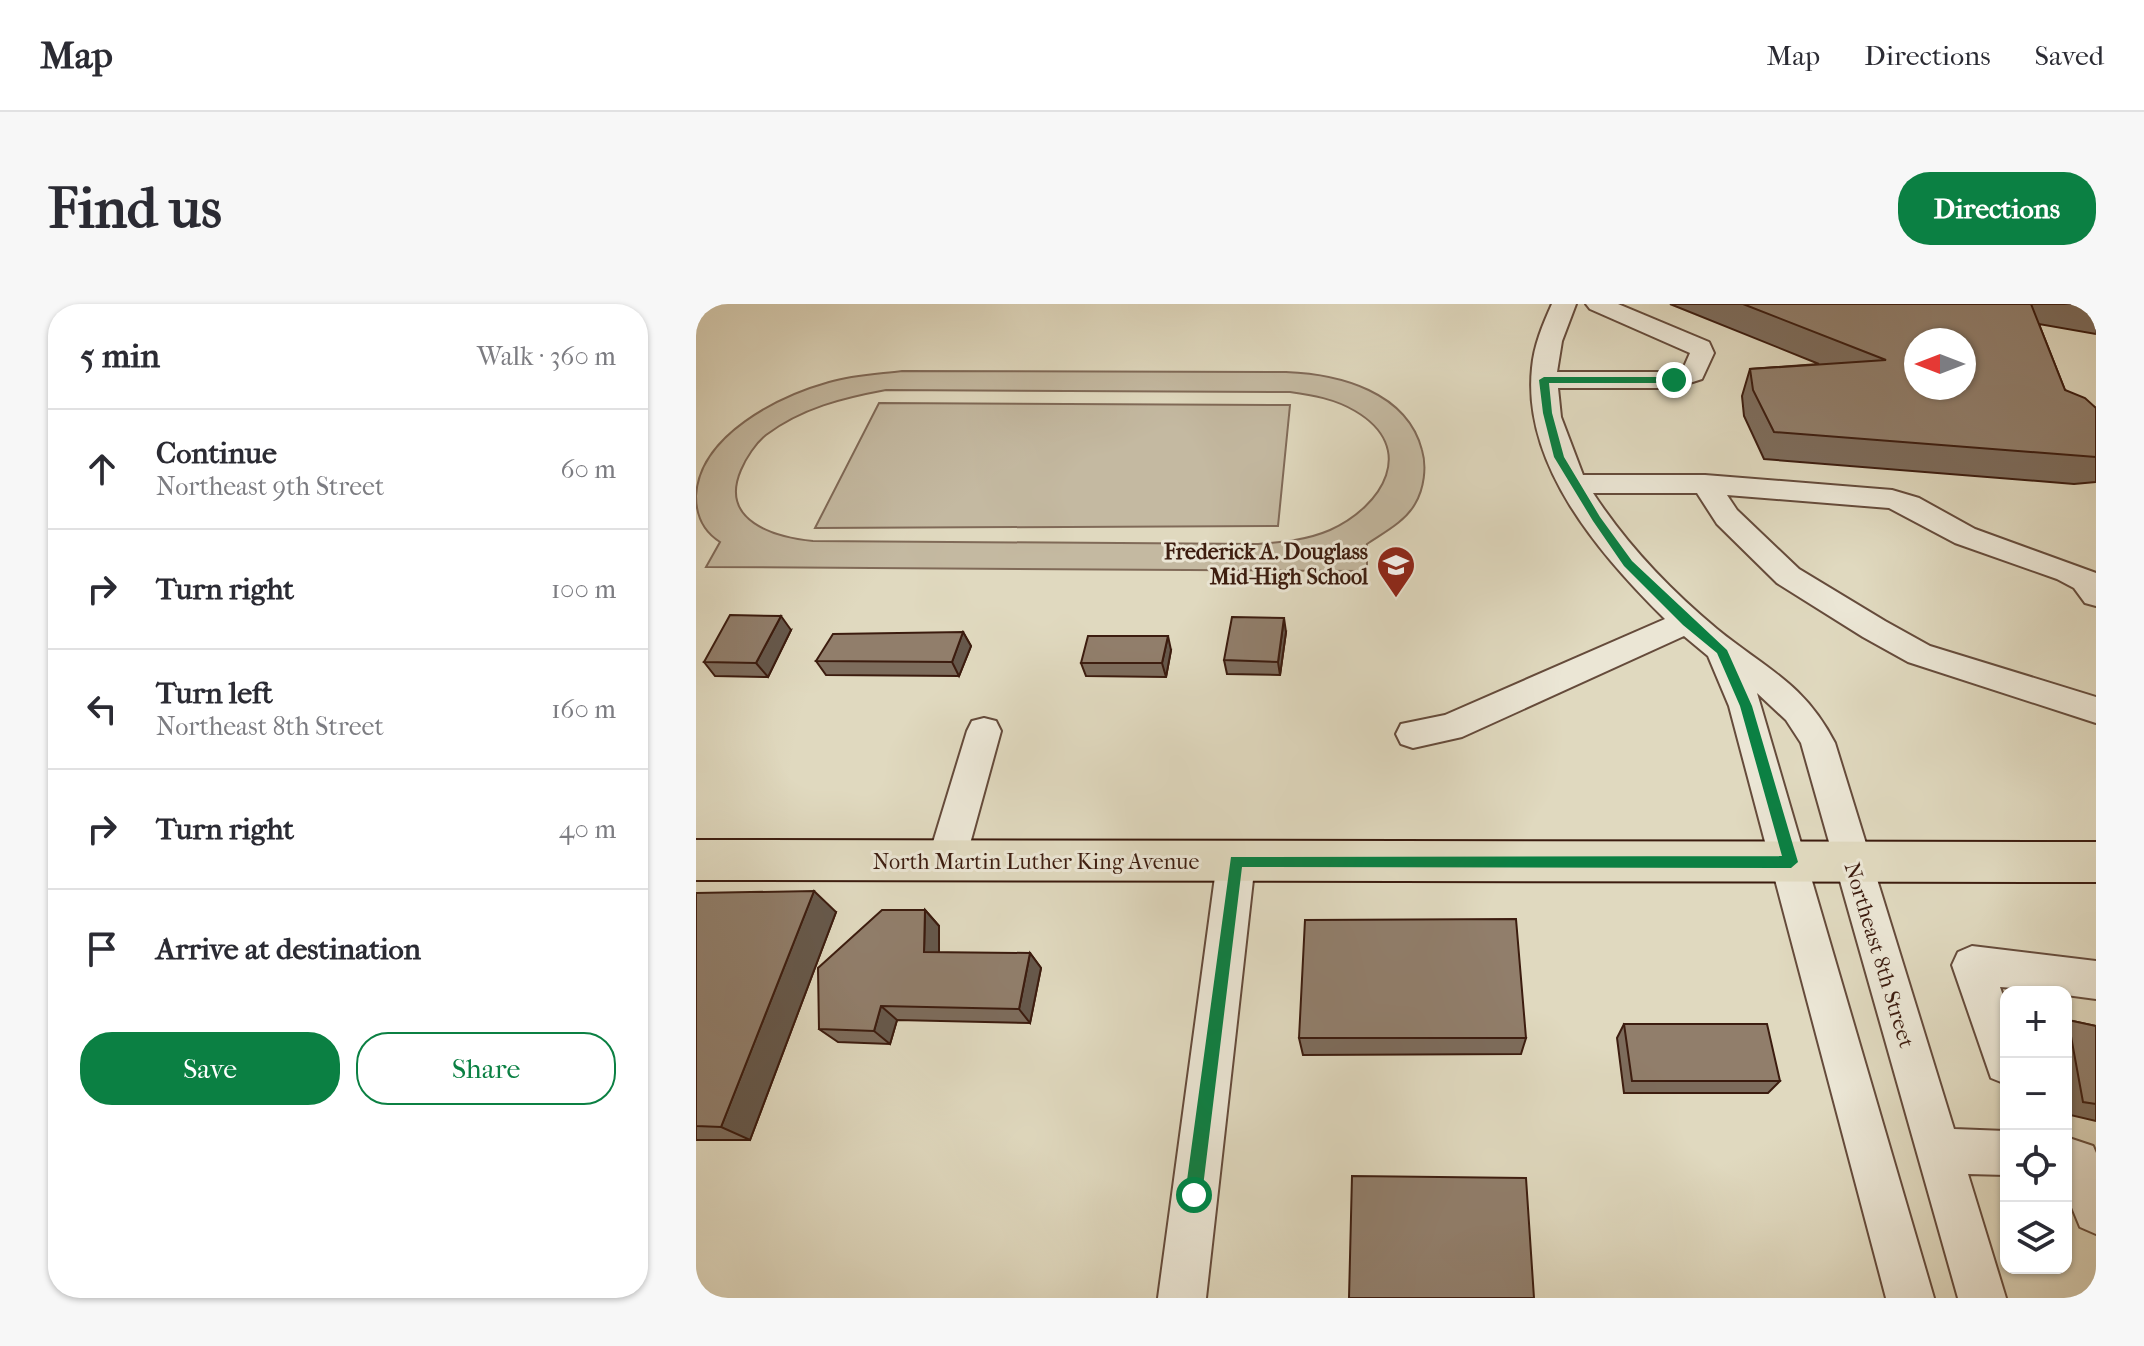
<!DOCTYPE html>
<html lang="en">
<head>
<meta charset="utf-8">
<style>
  body { margin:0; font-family:"IM FELL French Canon",serif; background:#f7f7f7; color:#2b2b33 }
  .controls { position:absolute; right:24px; bottom:24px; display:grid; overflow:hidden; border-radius:16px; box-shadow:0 2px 6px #0004 }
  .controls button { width:72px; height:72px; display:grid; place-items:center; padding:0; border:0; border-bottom:2px solid #e1e1e2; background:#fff; color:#2b2b33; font:40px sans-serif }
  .compass { position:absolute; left:1208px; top:24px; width:72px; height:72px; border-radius:50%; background:#fff; box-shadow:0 2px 6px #0004; rotate:270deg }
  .stop { position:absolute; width:24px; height:24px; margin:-18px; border:6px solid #0b8043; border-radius:50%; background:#fff }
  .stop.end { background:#0b8043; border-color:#fff; box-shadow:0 2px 8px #0008 }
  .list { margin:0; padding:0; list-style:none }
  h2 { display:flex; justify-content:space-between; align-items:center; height:104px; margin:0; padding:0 32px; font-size:34px }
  h2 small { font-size:26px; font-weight:400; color:#7c7c81 }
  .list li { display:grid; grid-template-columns:52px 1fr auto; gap:24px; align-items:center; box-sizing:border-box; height:120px; padding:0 32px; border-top:2px solid #e1e1e2 }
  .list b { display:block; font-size:30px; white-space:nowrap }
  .list p { margin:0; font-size:26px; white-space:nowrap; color:#7c7c81 }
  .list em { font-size:26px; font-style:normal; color:#7c7c81 }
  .actions { display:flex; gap:16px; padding:24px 32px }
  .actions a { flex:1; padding:18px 0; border:2px solid #0b8043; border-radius:32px; text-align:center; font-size:28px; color:#0b8043 }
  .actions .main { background:#0b8043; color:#fff }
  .icon { flex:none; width:44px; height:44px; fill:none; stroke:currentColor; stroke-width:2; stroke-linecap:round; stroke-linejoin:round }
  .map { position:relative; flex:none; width:1400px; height:994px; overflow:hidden; border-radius:32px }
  header { display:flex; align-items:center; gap:48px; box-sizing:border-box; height:112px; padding:0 40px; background:#fff; border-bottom:2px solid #e1e1e2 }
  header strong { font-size:38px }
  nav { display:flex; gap:44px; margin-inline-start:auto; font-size:28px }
  .intro { display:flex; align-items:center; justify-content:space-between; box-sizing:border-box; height:192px; padding:0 48px }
  h1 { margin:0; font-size:56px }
  .button { padding:20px 36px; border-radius:32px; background:#0b8043; color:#fff; font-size:28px; font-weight:700 }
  main { display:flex; gap:48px; padding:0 48px }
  aside { flex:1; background:#fff; border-radius:32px; box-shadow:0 2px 6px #0004 }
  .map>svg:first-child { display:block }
  .green { fill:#c4b9a1; stroke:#806a58; stroke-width:2; fill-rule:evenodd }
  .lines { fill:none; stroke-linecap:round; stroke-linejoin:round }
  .minor-casing { stroke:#654b3b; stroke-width:4 }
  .major-casing { stroke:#3c1c0f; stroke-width:4 }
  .minor { fill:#ebe6d5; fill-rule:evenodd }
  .major { fill:#e0d9bf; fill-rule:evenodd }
  .wall { fill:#7d6c5c; stroke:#3c1c0f; stroke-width:2 }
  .shaded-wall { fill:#66584b; stroke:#3c1c0f; stroke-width:2 }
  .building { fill:#917e6b; stroke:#3c1c0f; stroke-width:2; fill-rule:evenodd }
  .route { fill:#0b8043 }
  .labels { text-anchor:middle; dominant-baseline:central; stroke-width:6; stroke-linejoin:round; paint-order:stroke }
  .poi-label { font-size:22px; font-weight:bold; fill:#3c1c0f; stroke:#ebe6d5; text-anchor:end }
  .street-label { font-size:22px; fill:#3c1c0f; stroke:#ebe6d5 }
</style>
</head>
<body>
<header>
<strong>Map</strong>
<nav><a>Map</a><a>Directions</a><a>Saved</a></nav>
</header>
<div class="intro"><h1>Find us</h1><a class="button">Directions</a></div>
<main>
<aside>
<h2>5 min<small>Walk · 360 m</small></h2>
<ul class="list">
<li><svg class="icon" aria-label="ahead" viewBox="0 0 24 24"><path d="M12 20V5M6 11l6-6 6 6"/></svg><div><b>Continue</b><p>Northeast 9th Street</p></div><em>60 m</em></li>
<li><svg class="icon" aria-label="right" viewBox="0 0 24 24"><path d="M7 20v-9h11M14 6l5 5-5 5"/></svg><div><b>Turn right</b></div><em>100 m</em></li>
<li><svg class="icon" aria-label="left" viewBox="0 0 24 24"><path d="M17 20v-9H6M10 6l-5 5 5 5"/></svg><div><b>Turn left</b><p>Northeast 8th Street</p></div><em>160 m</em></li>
<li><svg class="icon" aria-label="right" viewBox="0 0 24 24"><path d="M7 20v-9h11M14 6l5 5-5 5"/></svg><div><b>Turn right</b></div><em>40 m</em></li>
<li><svg class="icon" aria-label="arrive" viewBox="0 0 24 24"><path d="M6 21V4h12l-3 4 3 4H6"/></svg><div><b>Arrive at destination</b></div></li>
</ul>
<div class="actions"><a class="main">Save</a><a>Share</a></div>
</aside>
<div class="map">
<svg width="1400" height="994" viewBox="0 0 1400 994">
  <rect width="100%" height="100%" fill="#e0d9bf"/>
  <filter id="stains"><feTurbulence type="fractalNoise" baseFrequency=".0025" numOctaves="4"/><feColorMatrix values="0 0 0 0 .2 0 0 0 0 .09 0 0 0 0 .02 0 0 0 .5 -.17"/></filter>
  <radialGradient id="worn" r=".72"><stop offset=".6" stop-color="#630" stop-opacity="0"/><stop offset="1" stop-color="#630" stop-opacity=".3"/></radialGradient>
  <path class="green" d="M206,67L590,68C644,70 711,88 726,146C731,163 728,185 719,200C709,218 687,229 671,240V267L10,263L24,238C8,228 0,212 0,192C3,131 83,92 133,78C157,71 182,70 206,67ZM190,86L594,88C616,91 639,95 659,107C722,144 687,202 634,226C611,236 587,238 562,240L117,237C78,233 23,217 45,166C50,154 60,139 70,131C106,104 147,94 190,86Z
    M183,99L594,101L582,222L119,224Z"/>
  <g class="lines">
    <g class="minor-casing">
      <path id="minor" d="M856,0H880L866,37L861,68H976L987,65L994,49L894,5L890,0H922L1013,38L1018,49L1006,75L978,84H862L865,113L887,171H1009L1196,186L1223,194L1279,225L1400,269V302L1389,299L1378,284L1361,275L1259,239L1193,204L1031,191L1041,206L1103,265L1189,317L1234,342L1400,393V419L1212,358L1167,333L1081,279L1021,220L1001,189H897C931,241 973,285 1021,325C1070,365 1108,379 1139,439L1258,825L1310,827V871L1272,870L1310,994H1262L1105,439L1090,416L1061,389L1238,994H1190L1033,402L1012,352L988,332L766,433L717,444L705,440L700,430L705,420L749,411L969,315C904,251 826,161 836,64C838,41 847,20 856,0Z
        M288,414L300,417L305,427L269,558L263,569L250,574L237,569L231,558L271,427L276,417Z
        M540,542L553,547L559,558L510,994H462L521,558L527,547Z
        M1276,642L1400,657V695L1370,691V688L1304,683L1310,700V780L1295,774L1256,661L1262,648Z
        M1370,833L1397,842L1400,849V930L1384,923L1370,889Z"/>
    </g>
    <g class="major-casing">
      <path id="major" d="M0,536L1400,538V578L0,576Z"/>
    </g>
    <use href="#minor" class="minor"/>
    <use href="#major" class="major"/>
  </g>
  <path class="wall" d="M974,0H1400V30L1343,20L1369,86L1400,104V178L1378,180L1068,155L1048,112L1046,92L1054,65L1123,60Z
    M95,326L72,373L19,372L8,358Z
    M267,328L275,342L263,372L130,371L120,357Z
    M590,328L584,371L531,370L528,356Z
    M475,346L470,373L390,372L385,359Z
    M0,589L140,608L54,836H0Z
    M229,606L243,622V649H334L345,664L334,719L201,716L194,740L142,738L123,725Z
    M1372,716L1400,722V817L1370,810V718Z
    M928,720L1084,777L1072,789H928L921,734Z
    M603,734H830L825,750L607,751Z"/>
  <path class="shaded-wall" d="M85,312L95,326L72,373L60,359Z
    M588,314L590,328L584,371L582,358Z
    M267,328L275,342L263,372L256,358Z
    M472,332L475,346L470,373L466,359Z
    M118,587L140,608L54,836L25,823Z
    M229,606L243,622V664L228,648Z
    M334,649L345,664L334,719L323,705Z
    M185,702L201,716L194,740L178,727Z"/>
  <path class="building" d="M1047,0H1335L1369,86L1389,94L1400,104V153L1078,128L1057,86L1054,65L1190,56ZM1220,36H1268V84H1220Z
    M34,311L85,312L60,359L8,358Z
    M536,313L588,314L582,358L528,356Z
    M267,328L256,358L120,357L137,330Z
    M392,332H472L466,359H385Z
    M118,587L25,823L0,822V589Z
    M186,606H229L228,648L334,649L323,705L185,702L178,727L123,725L122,664Z
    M820,615L830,734H603L609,616Z
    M1372,716L1400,722V800L1387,798Z
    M928,720H1071L1084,777H936Z
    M656,872L830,874L838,994H653Z"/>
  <path class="route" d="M848,73H978L983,76L978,79H853L856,109L868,153L904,213L936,257L1031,346L1056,402L1102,558L1095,564L546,563L506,891L503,897L498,899L492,897L489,891L535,553L1086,552L1044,402L1021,349L987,321L928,262L897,217L858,153L847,109L843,76Z"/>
  <defs>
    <g id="school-pin" transform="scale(2)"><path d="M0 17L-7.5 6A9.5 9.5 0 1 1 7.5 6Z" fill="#8f2418" stroke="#ebe6d5"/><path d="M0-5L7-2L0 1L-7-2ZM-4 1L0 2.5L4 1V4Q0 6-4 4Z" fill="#fff"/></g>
  </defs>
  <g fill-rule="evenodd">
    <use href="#school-pin" x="700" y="261"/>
  </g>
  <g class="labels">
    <g class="poi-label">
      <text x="672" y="248">Frederick A. Douglass<tspan x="672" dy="25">Mid-High School</tspan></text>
    </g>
    <g class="street-label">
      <text x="340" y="558">North Martin Luther King Avenue</text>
      <text transform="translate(1183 651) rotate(73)">Northeast 8th Street</text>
    </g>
  </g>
  <rect width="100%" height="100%" filter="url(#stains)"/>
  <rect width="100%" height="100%" fill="url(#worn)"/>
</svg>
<div class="controls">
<button>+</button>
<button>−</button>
<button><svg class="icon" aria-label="locate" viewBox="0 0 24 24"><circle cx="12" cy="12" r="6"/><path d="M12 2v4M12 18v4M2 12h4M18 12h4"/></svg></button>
<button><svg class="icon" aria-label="layers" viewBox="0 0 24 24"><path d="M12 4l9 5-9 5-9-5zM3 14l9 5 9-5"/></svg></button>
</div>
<svg class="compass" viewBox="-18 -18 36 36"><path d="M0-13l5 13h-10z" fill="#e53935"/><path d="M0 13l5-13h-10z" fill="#7c7c81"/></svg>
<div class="stop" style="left:498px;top:891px"></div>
<div class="stop end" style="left:978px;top:76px"></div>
</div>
</main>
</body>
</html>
